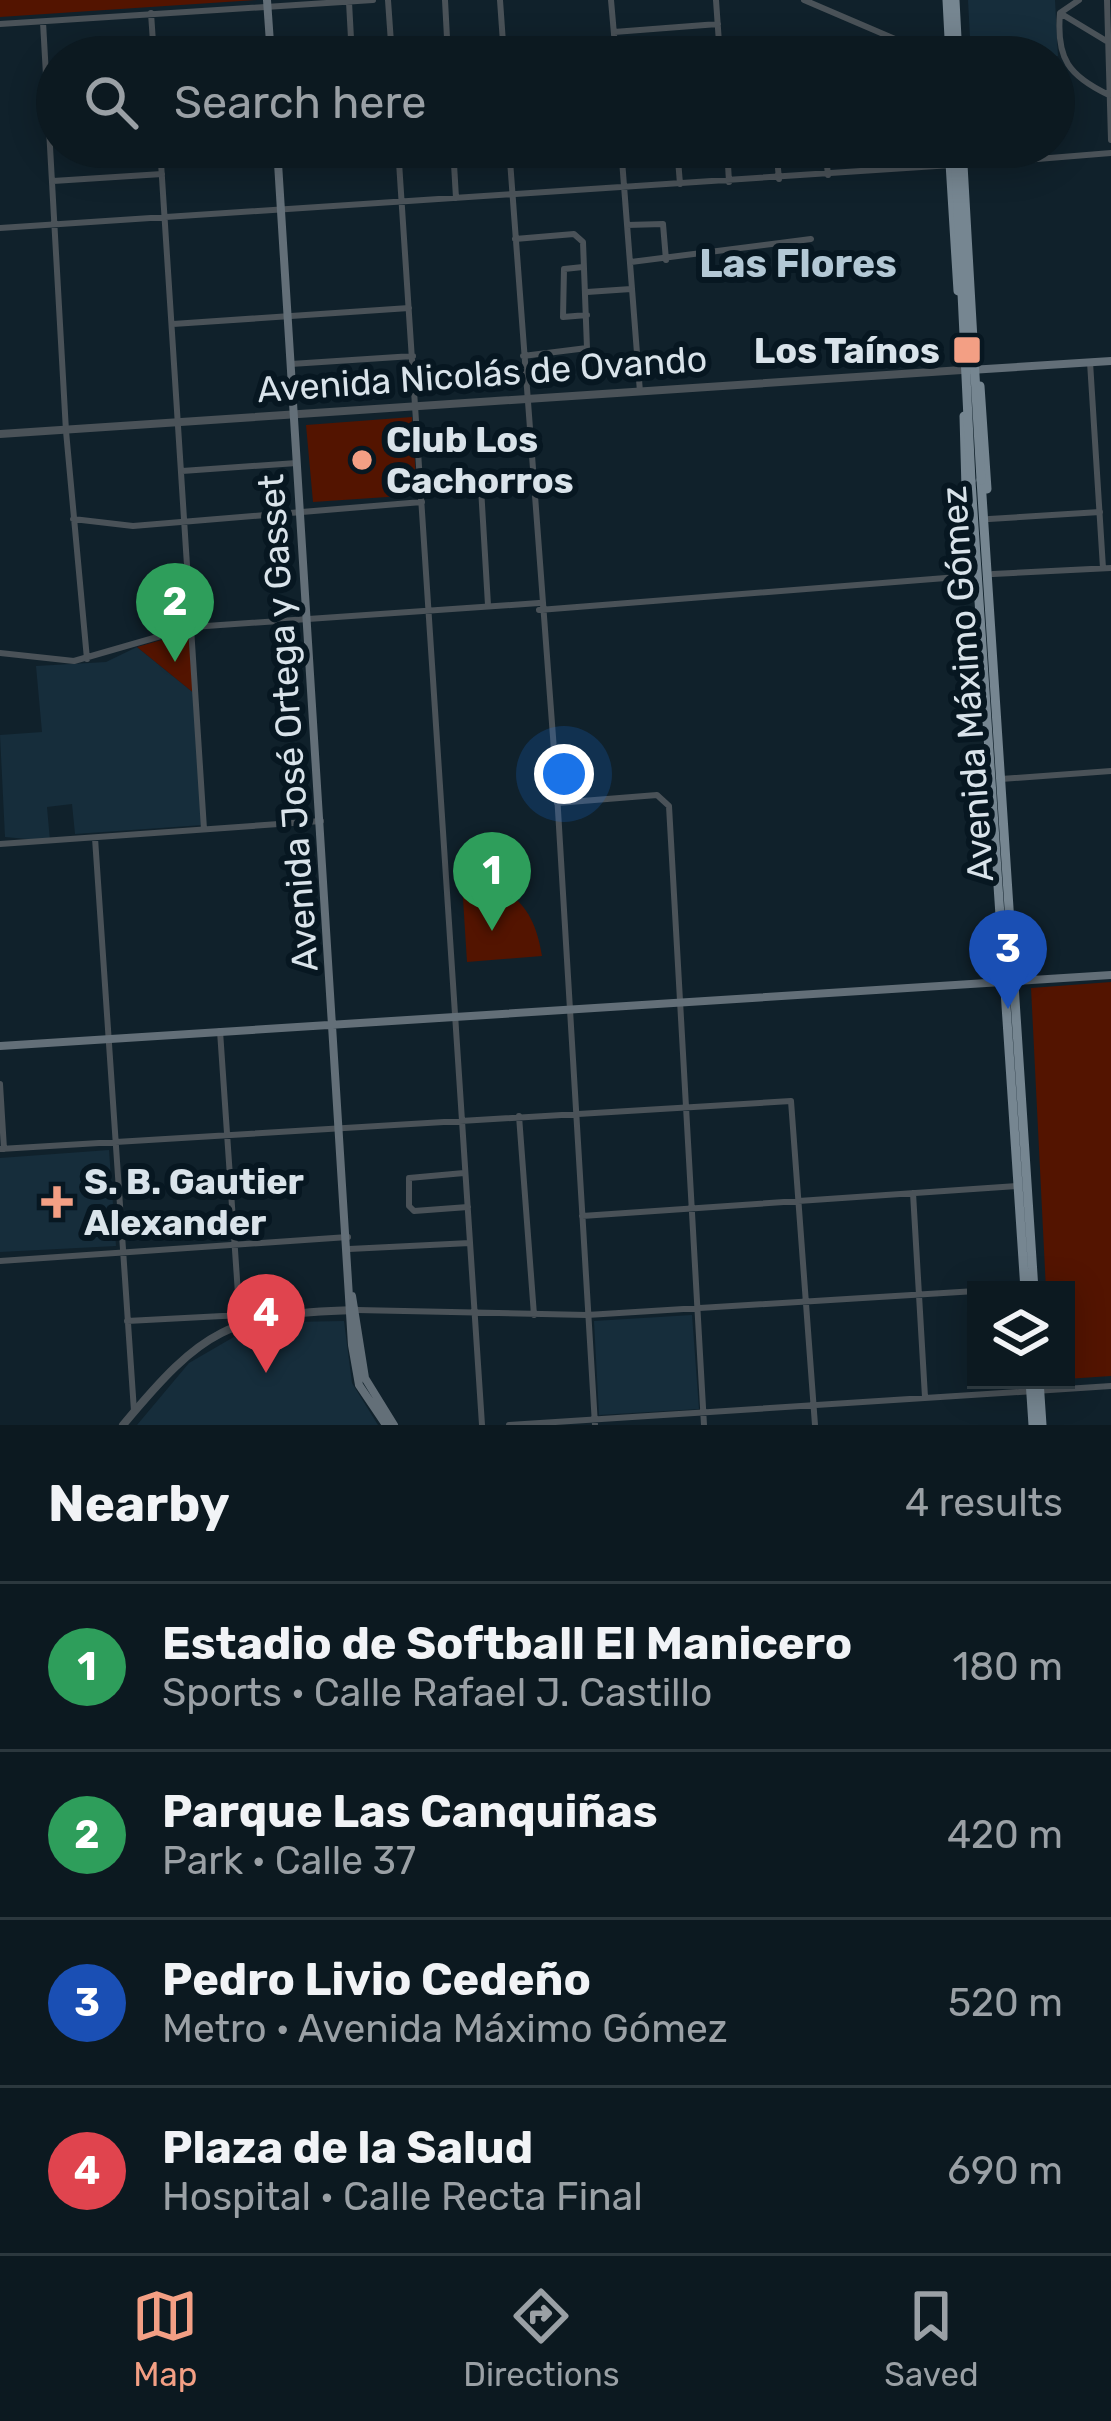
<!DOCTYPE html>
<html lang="en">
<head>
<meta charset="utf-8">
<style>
  body { margin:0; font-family:Rubik,sans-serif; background:#1a262d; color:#f1f3f6 }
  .controls { position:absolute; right:36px; bottom:36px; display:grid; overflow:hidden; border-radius:0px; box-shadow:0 6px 30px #0003 }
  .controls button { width:108px; height:108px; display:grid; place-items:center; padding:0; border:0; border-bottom:3px solid #2c383e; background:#0c1920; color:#f1f3f6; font:60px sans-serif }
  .you { position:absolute; left:564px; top:774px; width:42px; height:42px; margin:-30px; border:9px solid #fff; border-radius:50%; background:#1a73e8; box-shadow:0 0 0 18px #1a73e833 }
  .badge { display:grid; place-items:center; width:78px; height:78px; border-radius:50%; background:#f39f84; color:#fff; font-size:39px; font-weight:700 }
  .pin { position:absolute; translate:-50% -99px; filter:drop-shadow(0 3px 6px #0008) }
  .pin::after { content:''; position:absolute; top:63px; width:42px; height:36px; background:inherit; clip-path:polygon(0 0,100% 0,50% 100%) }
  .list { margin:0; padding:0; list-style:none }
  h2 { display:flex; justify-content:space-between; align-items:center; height:156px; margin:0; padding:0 48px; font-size:51px }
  h2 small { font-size:39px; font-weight:400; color:#9aa0a5 }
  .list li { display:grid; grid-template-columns:78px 1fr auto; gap:36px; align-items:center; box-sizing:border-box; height:168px; padding:0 48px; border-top:3px solid #2c383e }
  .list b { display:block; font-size:45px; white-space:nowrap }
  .list p { margin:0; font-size:39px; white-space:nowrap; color:#9aa0a5 }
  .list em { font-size:39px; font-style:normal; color:#9aa0a5 }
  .icon { flex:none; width:66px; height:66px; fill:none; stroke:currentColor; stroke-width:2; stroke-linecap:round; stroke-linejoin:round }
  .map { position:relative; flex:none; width:1111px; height:1425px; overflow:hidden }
  .search { position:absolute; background:#0c1920; box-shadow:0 6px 30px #0003; left:36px; right:36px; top:36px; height:132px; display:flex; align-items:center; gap:30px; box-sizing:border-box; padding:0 42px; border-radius:66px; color:#9aa0a5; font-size:45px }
  .sheet { height:828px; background:#0c1920 }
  nav { display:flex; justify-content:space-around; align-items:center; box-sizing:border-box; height:168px; border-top:3px solid #2c383e; background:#0c1920; font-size:33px; color:#9aa0a5 }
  nav a { display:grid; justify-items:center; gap:6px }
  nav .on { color:#f39f84 }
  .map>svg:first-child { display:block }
  .built { fill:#162d3b }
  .green { fill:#531400 }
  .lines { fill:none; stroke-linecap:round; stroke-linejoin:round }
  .minor { stroke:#4a5258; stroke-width:6 }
  .tertiary { stroke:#4a5258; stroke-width:8 }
  .secondary { stroke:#636f78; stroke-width:8 }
  .primary { stroke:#768691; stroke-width:9 }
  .primary-bridge { stroke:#768691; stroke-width:9 }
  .poi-dot { fill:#f39f84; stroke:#071721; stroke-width:4.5 }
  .labels { text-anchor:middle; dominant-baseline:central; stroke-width:12; stroke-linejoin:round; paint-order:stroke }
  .poi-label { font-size:36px; font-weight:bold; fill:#d9e3ea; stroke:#071721; text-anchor:start }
  .street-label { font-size:36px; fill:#d9e3ea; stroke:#071721 }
  .neighbourhood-label { font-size:39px; font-weight:bold; fill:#b3c8d5; stroke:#071721 }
</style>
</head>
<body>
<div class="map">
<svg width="1111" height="1425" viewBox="0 0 1111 1425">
  <rect width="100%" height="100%" fill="#10212b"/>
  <path class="built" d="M968,0H1055L1058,56L971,57Z
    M137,647L195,694L203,825L75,834L72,804L47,807L50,841L5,837L0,735L42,732L36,666L106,662Z
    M109,1150L116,1246L0,1252V1158Z
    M692,1315L699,1409L599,1415L594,1321Z
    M344,1321L352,1383L378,1425H137L189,1363L239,1334L291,1322Z"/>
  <path class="green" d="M0,0H257L0,17Z
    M412,417L417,495L313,502L306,425Z
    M193,631L195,694L137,647Z
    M462,883C512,881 535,909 542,956L467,962Z
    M1111,982V1376L1066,1379V1290H1046L1031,988Z"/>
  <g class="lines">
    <path class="minor" d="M388,0L392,57
      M445,0L448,57
      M500,0L504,57
      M611,0L616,57
      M716,0L720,57
      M804,0L937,57
      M1079,0L1060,13C1056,59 1069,76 1109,95
      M1107,0L1111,140
      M349,2L352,57
      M151,13L154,57
      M1060,13L1108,42
      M43,22L66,431L87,659
      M0,24L373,0
      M614,32L718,24
      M116,57L154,54
      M160,147L204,829
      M398,147L482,1425
      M453,147L456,198
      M509,147L556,777L595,1425
      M621,147L640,392
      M677,147L680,184
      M727,147L729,182
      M776,147L779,179
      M825,147L828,175
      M277,152L341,147
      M965,165L1111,153
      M53,181L162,174
      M627,225L663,224L666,260
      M0,228L952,165
      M515,239L574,234L583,242L587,348L523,356
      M631,262L811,239
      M583,267L564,269L563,317L587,315
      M587,292L631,289
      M173,324L409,308
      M1090,362L1103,568
      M291,364L413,356
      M182,471L297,463
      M73,519L133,526L422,502
      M989,519L1100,512
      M993,574L1111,568
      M488,605L481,488L531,480
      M539,610L971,576
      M0,653L74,661L192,627L539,603
      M1001,779L1111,771
      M557,803L657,795L669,806L704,1425
      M95,838L134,1411
      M0,844L321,821
      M220,1031L240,1323
      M0,1084L4,1149
      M519,1116L534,1315
      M0,1149L791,1101L815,1425
      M464,1173L409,1178V1206L414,1211L468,1207
      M913,1193L925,1397
      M582,1216L1017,1186
      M349,1249L470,1243
      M0,1261L348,1237
      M985,1290L1023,1287
      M357,1310L587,1315L976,1291
      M127,1321L278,1313
      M509,1425L1111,1386"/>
    <path class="tertiary" d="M0,434L962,370
      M123,1425C203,1329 228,1314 355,1310"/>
    <path class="secondary" d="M267,0L271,57
      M277,147L352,1345L359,1385L386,1425
      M970,370L1111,361
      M0,1046L1111,975
      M352,1296L365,1378L394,1425"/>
    <path class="primary" d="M947,0L950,57
      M955,0L958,57
      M949,147L958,291
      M980,386L987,489
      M964,416L966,489
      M981,480L1034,1290
      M971,481L1025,1290
      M968,524L974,591
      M1030,1380L1033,1425
      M1039,1380L1042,1425"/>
    <path class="primary-bridge" d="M955,147L971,481
      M962,147L981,480"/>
  </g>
  <g class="poi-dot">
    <rect x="952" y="335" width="30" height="30" rx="6"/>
    <circle cx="362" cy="460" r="12"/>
    <path d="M51 1184h12v12h12v12h-12v12h-12v-12h-12v-12h12z"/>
  </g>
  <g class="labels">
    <g class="poi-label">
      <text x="940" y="350" text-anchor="end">Los Taínos</text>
      <text x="386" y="439">Club Los<tspan x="386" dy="41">Cachorros</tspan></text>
      <text x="84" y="1181">S. B. Gautier<tspan x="84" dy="41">Alexander</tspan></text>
    </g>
    <g class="street-label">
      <text transform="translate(482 374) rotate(-4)">Avenida Nicolás de Ovando</text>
      <text transform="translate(967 684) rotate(-94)">Avenida Máximo Gómez</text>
      <text transform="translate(288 723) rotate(-94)">Avenida José Ortega y Gasset</text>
    </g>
    <g class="neighbourhood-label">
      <text x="798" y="264">Las Flores</text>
    </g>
  </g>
</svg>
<div class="controls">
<button><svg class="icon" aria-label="layers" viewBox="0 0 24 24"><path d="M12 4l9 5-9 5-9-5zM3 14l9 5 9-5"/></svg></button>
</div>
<div class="you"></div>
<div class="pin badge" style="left:492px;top:931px;background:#2e9e5b">1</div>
<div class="pin badge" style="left:175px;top:662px;background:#2e9e5b">2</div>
<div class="pin badge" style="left:1008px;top:1009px;background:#1a4fb4">3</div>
<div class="pin badge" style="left:266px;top:1373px;background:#e0444e">4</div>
<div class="search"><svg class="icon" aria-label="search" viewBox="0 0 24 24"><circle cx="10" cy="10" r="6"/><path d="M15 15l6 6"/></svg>Search here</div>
</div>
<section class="sheet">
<h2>Nearby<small>4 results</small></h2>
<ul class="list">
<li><span class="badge" style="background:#2e9e5b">1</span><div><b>Estadio de Softball El Manicero</b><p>Sports · Calle Rafael J. Castillo</p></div><em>180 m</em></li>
<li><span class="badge" style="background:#2e9e5b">2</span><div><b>Parque Las Canquiñas</b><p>Park · Calle 37</p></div><em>420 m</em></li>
<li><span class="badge" style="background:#1a4fb4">3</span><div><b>Pedro Livio Cedeño</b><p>Metro · Avenida Máximo Gómez</p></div><em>520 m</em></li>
<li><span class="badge" style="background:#e0444e">4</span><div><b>Plaza de la Salud</b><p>Hospital · Calle Recta Final</p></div><em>690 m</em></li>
</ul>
</section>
<nav>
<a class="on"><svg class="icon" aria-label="map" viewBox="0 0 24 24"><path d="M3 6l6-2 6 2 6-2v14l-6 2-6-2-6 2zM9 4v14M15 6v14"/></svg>Map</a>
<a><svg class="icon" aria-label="directions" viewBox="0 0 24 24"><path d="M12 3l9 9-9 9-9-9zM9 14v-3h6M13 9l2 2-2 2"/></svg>Directions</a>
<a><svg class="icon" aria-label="saved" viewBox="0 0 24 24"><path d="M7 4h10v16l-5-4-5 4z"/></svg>Saved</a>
</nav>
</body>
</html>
